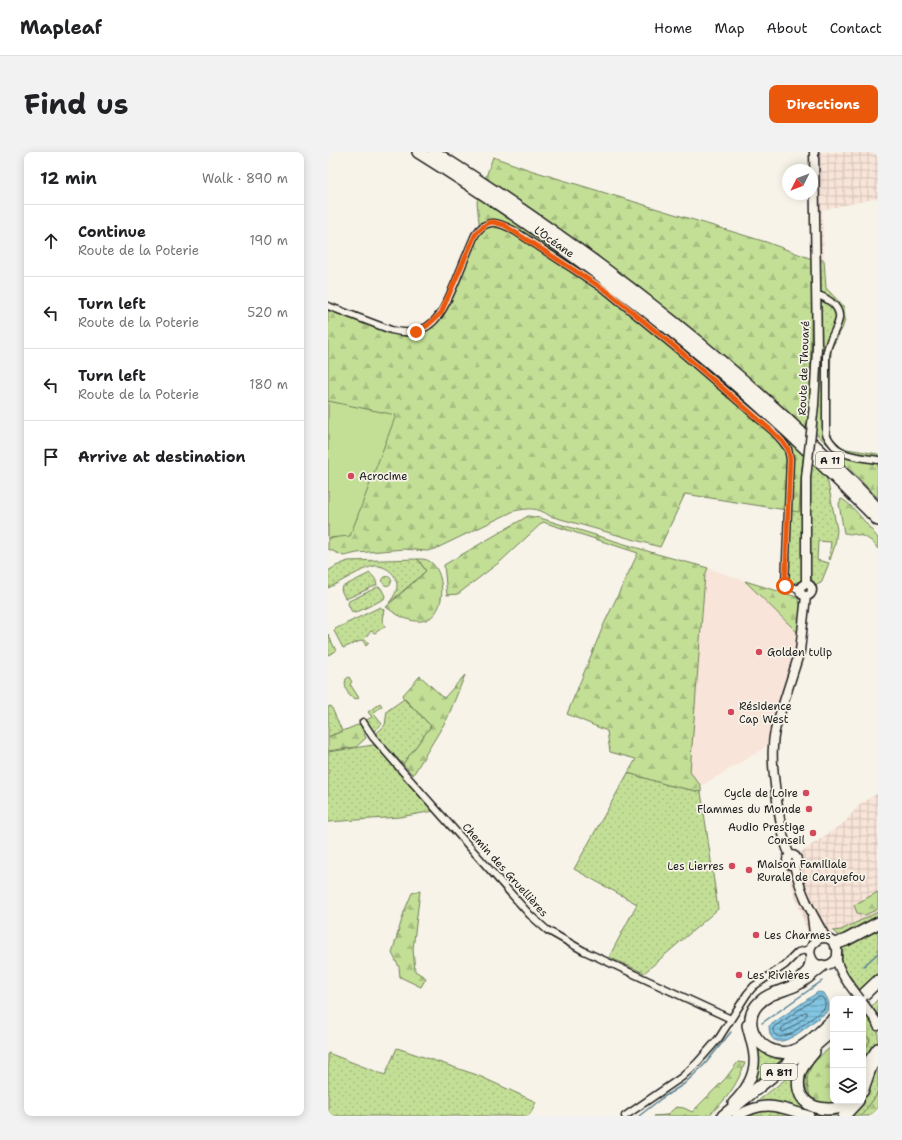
<!DOCTYPE html>
<html lang="en">
<head>
<meta charset="utf-8">
<style>
  body { margin:0; font-family:"Shantell Sans",sans-serif; background:#f2f2f2; color:#202124 }
  .controls { position:absolute; right:12px; bottom:12px; display:grid; overflow:hidden; border-radius:8px; box-shadow:0 2px 10px #0003 }
  .controls button { width:36px; height:36px; display:grid; place-items:center; padding:0; border:0; border-bottom:1px solid #e0e0e0; background:#fff; color:#202124; font:20px sans-serif }
  .compass { position:absolute; left:454px; top:12px; width:36px; height:36px; border-radius:50%; background:#fff; box-shadow:0 2px 10px #0003; rotate:228deg }
  .stop { position:absolute; width:12px; height:12px; margin:-9px; border:3px solid #ea580c; border-radius:50%; background:#fff }
  .stop.end { background:#ea580c; border-color:#fff; box-shadow:0 1px 4px #0008 }
  .list { margin:0; padding:0; list-style:none }
  h2 { display:flex; justify-content:space-between; align-items:center; height:52px; margin:0; padding:0 16px; font-size:17px }
  h2 small { font-size:13px; font-weight:400; color:#757577 }
  .list li { display:grid; grid-template-columns:26px 1fr auto; gap:12px; align-items:center; box-sizing:border-box; height:72px; padding:0 16px; border-top:1px solid #e0e0e0 }
  .list b { display:block; font-size:15px; white-space:nowrap }
  .list p { margin:0; font-size:13px; white-space:nowrap; color:#757577 }
  .list em { font-size:13px; font-style:normal; color:#757577 }
  .icon { flex:none; width:22px; height:22px; fill:none; stroke:currentColor; stroke-width:2; stroke-linecap:round; stroke-linejoin:round }
  .map { position:relative; flex:none; width:550px; height:964px; overflow:hidden; border-radius:8px }
  header { display:flex; align-items:center; gap:24px; box-sizing:border-box; height:56px; padding:0 20px; background:#fff; border-bottom:1px solid #e0e0e0 }
  header strong { font-size:19px }
  nav { display:flex; gap:22px; margin-inline-start:auto; font-size:14px }
  .intro { display:flex; align-items:center; justify-content:space-between; box-sizing:border-box; height:96px; padding:0 24px }
  h1 { margin:0; font-size:28px }
  .button { padding:10px 18px; border-radius:8px; background:#ea580c; color:#fff; font-size:14px; font-weight:700 }
  main { display:flex; gap:24px; padding:0 24px }
  aside { flex:1; background:#fff; border-radius:8px; box-shadow:0 2px 10px #0003 }
  .map>svg:first-child { display:block }
  .built { fill:#f8e4d8 }
  .industrial { fill:url(#industrial-grid) }
  .grass { fill:url(#grass-dots); stroke:#707e59 }
  .forest { fill:url(#forest-firs); stroke:#707e59 }
  .garden { fill:#c3df96; stroke:#707e59 }
  .water { fill:url(#water-rules); stroke:#598193 }
  .lines { fill:none; stroke-linecap:round; stroke-linejoin:round }
  .shore { stroke:#45606c; stroke-width:1 }
  .stream { stroke:#598193; stroke-width:1.5 }
  .minor-casing { stroke:#1c1c1c; stroke-width:9 }
  .secondary-casing { stroke:#1c1c1c; stroke-width:11 }
  .primary-casing { stroke:#1c1c1c; stroke-width:12 }
  .motorway-casing { stroke:#1c1c1c; stroke-width:14 }
  .minor { stroke:#f7f3e8; stroke-width:6 }
  .secondary { stroke:#f7f3e8; stroke-width:8 }
  .primary { stroke:#f7f3e8; stroke-width:9 }
  .motorway { stroke:#f7f3e8; stroke-width:11 }
  .secondary-bridge-casing { stroke:#1c1c1c; stroke-width:11; stroke-linecap:butt }
  .secondary-bridge { stroke:#f7f3e8; stroke-width:8 }
  .route { stroke:#ea580c; stroke-width:5 }
  .poi-dot { fill:#d1495b; stroke:#f7f3e8; stroke-width:1.5 }
  .labels { text-anchor:middle; dominant-baseline:central; stroke-width:3.5; stroke-linejoin:round; paint-order:stroke }
  .shield { fill:#f7f3e8; stroke:#5e5c59; stroke-width:1 }
  .shield-label { font-size:10px; font-weight:bold; fill:#1c1c1c }
  .street-label { font-size:11px; fill:#1c1c1c; stroke:#f7f3e8 }
  .poi-label { font-size:11px; fill:#1c1c1c; stroke:#f7f3e8; text-anchor:start }
</style>
</head>
<body>
<header>
<strong>Mapleaf</strong>
<nav><a>Home</a><a>Map</a><a>About</a><a>Contact</a></nav>
</header>
<div class="intro"><h1>Find us</h1><a class="button">Directions</a></div>
<main>
<aside>
<h2>12 min<small>Walk · 890 m</small></h2>
<ul class="list">
<li><svg class="icon" aria-label="ahead" viewBox="0 0 24 24"><path d="M12 20V5M6 11l6-6 6 6"/></svg><div><b>Continue</b><p>Route de la Poterie</p></div><em>190 m</em></li>
<li><svg class="icon" aria-label="left" viewBox="0 0 24 24"><path d="M17 20v-9H6M10 6l-5 5 5 5"/></svg><div><b>Turn left</b><p>Route de la Poterie</p></div><em>520 m</em></li>
<li><svg class="icon" aria-label="left" viewBox="0 0 24 24"><path d="M17 20v-9H6M10 6l-5 5 5 5"/></svg><div><b>Turn left</b><p>Route de la Poterie</p></div><em>180 m</em></li>
<li><svg class="icon" aria-label="arrive" viewBox="0 0 24 24"><path d="M6 21V4h12l-3 4 3 4H6"/></svg><div><b>Arrive at destination</b></div></li>
</ul>
</aside>
<div class="map">
<svg width="550" height="964" viewBox="0 0 550 964">
  <defs>
    <pattern id="industrial-grid" width="8" height="8" patternUnits="userSpaceOnUse"><rect width="8" height="8" fill="#f8e4d8"/><path d="M0 4h8M4 0v8" fill="none" stroke="#d4c3b9"/></pattern>
    <pattern id="grass-dots" width="8" height="8" patternUnits="userSpaceOnUse"><rect width="8" height="8" fill="#c3df96"/><path d="M2 2h.1M6 6h.1" fill="none" stroke="#a7bf81" stroke-width="1.8" stroke-linecap="round"/></pattern>
    <pattern id="forest-firs" width="22" height="20" patternUnits="userSpaceOnUse"><rect width="22" height="20" fill="#c3df96"/><path d="M5 1l3.5 6h-7zM16 11l3.5 6h-7z" fill="#a7bf81"/></pattern>
    <pattern id="water-rules" width="6" height="5" patternUnits="userSpaceOnUse"><rect width="6" height="5" fill="#82c5e3"/><path d="M0 2.5h6" fill="none" stroke="#70a9c2"/></pattern>
  </defs>
  <rect width="100%" height="100%" fill="#f7f3e8"/>
  <filter id="ink" filterUnits="userSpaceOnUse"><feTurbulence type="fractalNoise" baseFrequency=".025" numOctaves="2"/><feDisplacementMap in="SourceGraphic" scale="8" xChannelSelector="R" yChannelSelector="G"/><feConvolveMatrix kernelMatrix="1 2 1 2 8 2 1 2 1" color-interpolation-filters="sRGB"/></filter>
  <g filter="url(#ink)">
    <path class="built" d="M380,416L417,429L470,481L466,505L447,562L442,588L435,597L373,634L362,620L377,423Z"/>
    <path class="industrial" d="M482,0H550V46L494,58L496,108L484,107L482,98V42H484V18H482Z
      M550,641V760L513,778L481,784L456,712L517,670L532,652Z"/>
    <path class="grass" d="M484,107L496,108L498,136L516,155L517,168L514,177L503,197L501,273L503,285L513,294L516,308L480,274L482,259Z
      M381,216L483,309L498,325L500,331L509,378L507,393L502,408L501,407L503,390L490,389L489,408L501,411L493,431L488,433L485,431L481,416L482,415L480,356L475,314L473,346L475,419L473,429L466,431L462,429L460,424L464,305Z
      M90,407L98,419L61,451C67,443 72,436 67,425C63,418 54,413 46,414C35,416 11,431 0,436V419L8,414L20,409Z
      M42,421C46,425 48,427 49,433L20,446H17L13,438L14,435Z
      M54.5 429a4.5 4.5 0 1 1 9 0a4.5 4.5 0 1 1-9 0Z
      M50,435L53,436L57,444L56,447L27,461L24,460L20,452L21,449Z
      M52,455L56,458L54,467L57,474L47,481L43,479L36,487L41,491L38,494L35,488L15,496L6,479L7,477Z
      M0,482L8,499L0,503Z
      M21,525L24,530L22,532L31,546C21,550 15,534 18,527Z
      M76,547L103,574L75,612L62,600L48,584L49,581L57,573L59,559Z
      M52,551L54,554L45,561L54,572L45,580L37,569L44,565L40,560Z
      M3,554L14,579L0,585V555Z
      M45,593L55,599L106,659L72,665L0,670V600Z
      M300,621L340,633L373,640L390,757L316,821L281,805L309,752L246,717Z
      M550,760V820L532,838L515,814L514,808L515,798L509,783L505,779L513,778Z
      M550,847V938L548,944L533,964H418L426,960L430,949L464,922L483,914C477,930 478,936 486,952L535,949V902L542,888L535,879V864Z
      M69,896L149,923L208,950L202,962L199,964H0V901L57,923Z
      M430,897L443,905L456,908L428,931L427,928L431,913Z"/>
    <path class="forest" d="M165,5L202,18L438,90L484,107L482,259L474,315L471,360L357,342L332,395L222,364C209,355 201,356 186,359L107,397L99,399L76,397L29,401L16,404L0,397V155L76,184L90,182L107,172L119,158L152,80L149,50Z
      M513,294L519,297L550,302V346L517,312Z
      M513,347C522,349 543,378 550,386V397C541,383 531,383 516,381L511,352Z
      M200,364L212,366L329,402L380,416L377,423L362,620L373,634V640L340,633L300,621L308,607L282,600L279,579L239,562L276,472L310,401L215,370L173,409L130,442L119,443L116,413Z
      M90,407C93,407 97,407 99,408C125,418 120,502 58,455L98,419Z
      M417,429L469,445L473,454L470,481Z
      M137,523L119,567L85,623L75,612L103,574L74,544L92,524L116,546Z
      M32,572L38,586L28,595L0,599V585Z
      M92,739L85,797L87,819L98,826L93,835L72,825L71,815L64,801L76,760L84,741Z
      M550,740V757L537,763L529,761L526,753Z
      M535,879L542,888L535,902Z
      M505,894V949H518L509,955L486,952C471,924 482,910 505,894Z
      M410,910L417,911C408,935 399,947 380,964H326L339,963L348,955L356,956L364,960L397,927Z
      M550,938V956L541,964H533L548,944Z"/>
    <path class="garden" d="M0,249L68,263L22,384L0,386Z"/>
    <path class="water" d="M490,840L496,841C500,847 502,852 500,859C495,863 490,866 485,870C474,879 442,906 441,874Z"/>
    <g class="lines">
      <path class="shore" d="M490,845H494C497,848 498,853 496,857L463,882L452,885C448,884 444,881 445,876Z
        M477,860H479V863C472,869 465,876 455,880L453,879L454,876Z"/>
      <path class="stream" d="M536,814L550,801
        M434,871L494,829
        M311,964L334,946L356,932L377,912L403,880"/>
      <g class="minor-casing">
        <path id="minor" d="M489,143C494,144 499,147 503,150C520,164 506,176 501,192C499,196 499,200 498,204V282C510,306 526,304 550,308
          M0,154L63,178C104,189 115,159 128,129C134,114 140,99 147,83C159,65 171,70 187,79L280,140L353,200L445,279L454,289L460,297L462,307L457,434L472,437
          M35,570L45,585L76,621L202,763L219,778L256,799L403,867
          M297,964L354,925L369,911L391,886L419,842L426,834L457,813L470,800L482,797"/>
      </g>
      <g class="secondary-casing">
        <path id="secondary" d="M486,0L489,196L486,253
          M478,326V432
          M472 438a6 6 0 1 1 12 0a6 6 0 1 1-12 0Z
          M459 708a5 5 0 1 1 10 0a5 5 0 1 1-10 0Z
          M462,703C453,689 443,614 445,595C445,586 447,577 450,568L472,499L478,444
          M466,713C473,742 483,760 498,786
          M484,765L487,790
          M509,805C503,816 487,817 483,804C479,791 494,781 504,789C512,794 508,801 509,809C511,817 515,824 520,831
          M535,851L548,869L550,874"/>
      </g>
      <g class="primary-casing">
        <path id="primary" d="M472,826L480,818L483,806
          M535,940L544,914L550,908
          M405,951C418,938 428,922 426,904C425,893 421,883 419,873
          M409,964C438,947 451,955 481,964
          M515,964L519,962L531,949"/>
      </g>
      <g class="motorway-casing">
        <path id="motorway" d="M90,0C191,63 289,132 380,209C440,259 496,313 550,368
          M106,0C267,102 419,219 550,357
          M507,792L518,788L550,771
          M494,814C486,820 479,827 470,832C457,839 440,840 429,853C411,874 435,905 461,900C478,897 492,879 505,868
          M531,847L550,829
          M486,900C480,907 472,916 471,924C465,959 504,964 526,949
          M474,905L505,878
          M535,924L539,913L550,897
          M395,964L478,897"/>
      </g>
      <use href="#minor" class="minor"/>
      <use href="#secondary" class="secondary"/>
      <use href="#primary" class="primary"/>
      <use href="#motorway" class="motorway"/>
      <g class="secondary-bridge-casing">
        <path id="secondary-bridge" d="M478,326L486,253
          M520,831L532,847"/>
      </g>
      <use href="#secondary-bridge" class="secondary-bridge"/>
    </g>
  </g>
  <g class="lines" filter="url(#ink)">
    <path class="route" d="M88,180L100,173L113,161L147,83L151,78L160,71L165,70L176,73L280,140L353,200L445,280L454,289L460,297L462,307L457,434"/>
  </g>
  <g class="poi-dot">
    <circle cx="23" cy="324" r="4"/>
    <circle cx="431" cy="500" r="4"/>
    <circle cx="403" cy="560" r="4"/>
    <circle cx="478" cy="641" r="4"/>
    <circle cx="481" cy="657" r="4"/>
    <circle cx="485" cy="681" r="4"/>
    <circle cx="404" cy="714" r="4"/>
    <circle cx="421" cy="718" r="4"/>
    <circle cx="428" cy="783" r="4"/>
    <circle cx="411" cy="823" r="4"/>
  </g>
  <g class="labels">
    <g class="shield">
      <rect x="488" y="300" width="28" height="16" rx="3"/>
      <rect x="433" y="912" width="36" height="16" rx="3"/>
    </g>
    <g class="shield-label">
      <text x="502" y="308">A 11</text>
      <text x="451" y="920">A 811</text>
    </g>
    <g class="street-label">
      <text transform="translate(226 90) rotate(35)">L’Océane</text>
      <text transform="translate(476 216) rotate(-88)">Route de Thouaré</text>
      <text transform="translate(177 718) rotate(48)">Chemin des Gruellières</text>
    </g>
    <g class="poi-label">
      <text x="31" y="324">Acrocime</text>
      <text x="439" y="500">Golden tulip</text>
      <text x="411" y="554">Résidence<tspan x="411" dy="13">Cap West</tspan></text>
      <text x="470" y="641" text-anchor="end">Cycle de Loire</text>
      <text x="473" y="657" text-anchor="end">Flammes du Monde</text>
      <text x="477" y="675" text-anchor="end">Audio Prestige<tspan x="477" dy="13">Conseil</tspan></text>
      <text x="429" y="712">Maison Familiale<tspan x="429" dy="13">Rurale de Carquefou</tspan></text>
      <text x="396" y="714" text-anchor="end">Les Lierres</text>
      <text x="436" y="783">Les Charmes</text>
      <text x="419" y="823">Les Rivières</text>
    </g>
  </g>
</svg>
<div class="controls">
<button>+</button>
<button>−</button>
<button><svg class="icon" aria-label="layers" viewBox="0 0 24 24"><path d="M12 4l9 5-9 5-9-5zM3 14l9 5 9-5"/></svg></button>
</div>
<svg class="compass" viewBox="-18 -18 36 36"><path d="M0-13l5 13h-10z" fill="#e53935"/><path d="M0 13l5-13h-10z" fill="#757577"/></svg>
<div class="stop" style="left:457px;top:434px"></div>
<div class="stop end" style="left:88px;top:180px"></div>
</div>
</main>
</body>
</html>
